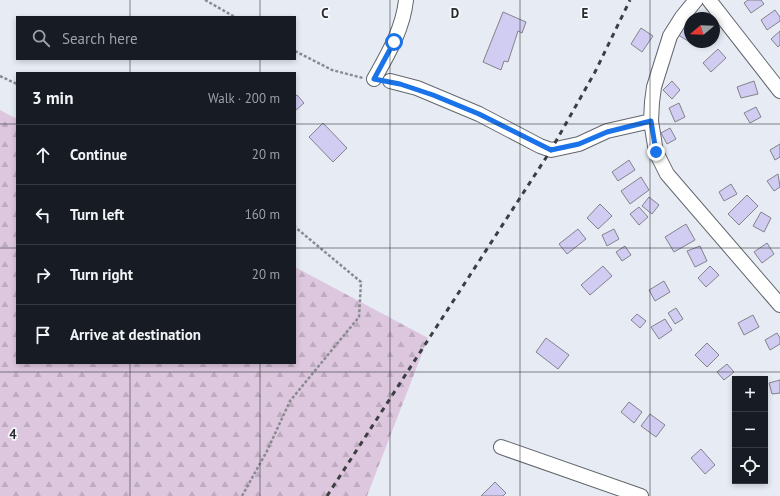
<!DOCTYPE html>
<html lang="en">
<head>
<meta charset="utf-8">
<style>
  body { margin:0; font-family:"PT Sans",sans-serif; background:#20242c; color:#f1f3f6 }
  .controls { position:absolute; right:12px; bottom:12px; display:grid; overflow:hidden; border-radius:0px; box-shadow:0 2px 6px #0003 }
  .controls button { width:36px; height:36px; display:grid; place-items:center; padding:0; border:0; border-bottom:1px solid #363941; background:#171b24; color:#f1f3f6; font:20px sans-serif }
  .compass { position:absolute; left:684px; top:12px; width:36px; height:36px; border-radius:50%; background:#171b24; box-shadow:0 2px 6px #0003; rotate:251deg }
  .stop { position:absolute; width:12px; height:12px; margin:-9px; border:3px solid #1a73e8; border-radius:50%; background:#fff }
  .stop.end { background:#1a73e8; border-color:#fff; box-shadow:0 1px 4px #0008 }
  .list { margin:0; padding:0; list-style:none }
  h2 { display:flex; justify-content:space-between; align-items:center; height:52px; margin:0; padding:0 16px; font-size:17px }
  h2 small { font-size:13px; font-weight:400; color:#9ea1a6 }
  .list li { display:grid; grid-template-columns:26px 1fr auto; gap:12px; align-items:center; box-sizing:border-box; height:60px; padding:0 16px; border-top:1px solid #363941 }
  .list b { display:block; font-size:15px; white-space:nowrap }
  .list em { font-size:13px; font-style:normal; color:#9ea1a6 }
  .icon { flex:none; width:22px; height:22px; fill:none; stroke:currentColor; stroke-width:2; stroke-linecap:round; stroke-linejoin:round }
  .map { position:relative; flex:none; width:780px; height:496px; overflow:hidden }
  .search { position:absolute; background:#171b24; box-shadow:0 2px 6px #0003; left:16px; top:16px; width:280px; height:44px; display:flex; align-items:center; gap:10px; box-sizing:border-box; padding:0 14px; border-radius:0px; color:#9ea1a6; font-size:15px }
  .panel { position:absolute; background:#171b24; box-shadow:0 2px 6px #0003; left:16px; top:72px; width:280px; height:292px; border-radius:0px }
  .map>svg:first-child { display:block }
  .forest { fill:url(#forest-firs) }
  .building { fill:#d1ccf2; stroke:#83828b }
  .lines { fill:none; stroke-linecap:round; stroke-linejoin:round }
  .minor-casing { stroke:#62676e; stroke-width:16 }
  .path { stroke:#888c91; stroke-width:2.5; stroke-dasharray:3 2; stroke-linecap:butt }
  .minor { stroke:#fff; stroke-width:14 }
  .rail { stroke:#3c3f42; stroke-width:3; stroke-dasharray:5 5; stroke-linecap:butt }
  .route { stroke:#1a73e8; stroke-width:5 }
  .grid { fill:none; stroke:#27292c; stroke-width:1; stroke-opacity:0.55 }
  .grid-label { font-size:13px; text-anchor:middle; font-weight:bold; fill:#27292c; stroke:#f6f9fe; stroke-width:3.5; stroke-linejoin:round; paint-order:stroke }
</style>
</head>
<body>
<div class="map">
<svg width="780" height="496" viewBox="0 0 780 496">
  <defs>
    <pattern id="forest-firs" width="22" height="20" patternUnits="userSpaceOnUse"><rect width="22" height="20" fill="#ddc7df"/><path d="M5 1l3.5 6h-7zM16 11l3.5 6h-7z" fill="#beabc0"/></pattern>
  </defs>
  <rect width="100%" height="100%" fill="#e7ecf4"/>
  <path class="forest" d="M0,110L17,119V363H295V267L428,338L367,496H0Z"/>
  <path class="building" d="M748,0H761L764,4L751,13L744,3Z
    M775,10L780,17V21L767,30L761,20Z
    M503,12L526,22L522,33L518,31L508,62L504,61L501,70L483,62Z
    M684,19L690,23V38L688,41L675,33Z
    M641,28L653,36L642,52L631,44Z
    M780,31V45L778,47L771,39Z
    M718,49L726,58L711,72L703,63Z
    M672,81L680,90L672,99L663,90Z
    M754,81L758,94L741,98L737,87Z
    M297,95L304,103L295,111V96Z
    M679,103L685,117L675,122L669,108Z
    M756,107L761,117L750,123L744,113Z
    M323,123L347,148L333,162L309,137Z
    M670,128L676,139L667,144L661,133Z
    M780,144V157L775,160L770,150Z
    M629,160L635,170L618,181L612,172Z
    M778,174L780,187L774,191L767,181Z
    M641,177L649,190L630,204L621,191Z
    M731,184L737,194L724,201L719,192Z
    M747,195L758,206L739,225L728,214Z
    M649,197L659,205L652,214L642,206Z
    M600,204L612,216L598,229L587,218Z
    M639,207L648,217L639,225L630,214Z
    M761,212L771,218L764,232L753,226Z
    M686,224L695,240L674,252L665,237Z
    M578,229L586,239L567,254L559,244Z
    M614,229L619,239L607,246L602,235Z
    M767,243L774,254L762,263L754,252Z
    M625,246L631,255L622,261L616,252Z
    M700,246L707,261L695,267L687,251Z
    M603,266L612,276L590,295L581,285Z
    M710,266L719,275L706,287L698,278Z
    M664,281L670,292L655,301L649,290Z
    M676,308L683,319L675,324L668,313Z
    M637,314L646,321L640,328L631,320Z
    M753,315L759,327L744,335L738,323Z
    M665,319L672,330L659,339L651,327Z
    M777,333L780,338V344L770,350L765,340Z
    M546,338L569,355L558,369L536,352Z
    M707,343L719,355L707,367L695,355Z
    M727,364L734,372L724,380L717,372Z
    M780,380V393L772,394L769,383Z
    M629,402L642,412L634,423L621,412Z
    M650,414L665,425L656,437L641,426Z
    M701,449L715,465L705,474L691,458Z
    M495,482L506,493L503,496H481Z"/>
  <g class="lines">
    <g class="minor-casing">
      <path id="minor" d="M696,0L682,17L670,36L654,87L652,102L651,121L656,152L667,174L780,305
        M709,0L780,91
        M374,79C388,54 403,29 406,0
        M390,81L417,88L479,114L540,146L551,150L579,144L607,131L651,121
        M501,447L641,496"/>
    </g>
    <path class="path" d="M205,0L235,17
      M295,51L332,70L363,78
      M0,76L17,84
      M242,496L267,451L290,401L359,317L361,282L295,227"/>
    <use href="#minor" class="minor"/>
    <path class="rail" d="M327,496L551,150L595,72L630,0"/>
  </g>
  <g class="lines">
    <path class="route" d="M394,42L374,79L400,84L433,95L479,114L551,150L579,144L607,132L651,121L656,152"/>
  </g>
  <path class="grid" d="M130,0V17M260,0V17M390,0V496M520,0V496M650,0V496M130,59V73M260,59V73M0,124H17M295,124H780M0,248H17M295,248H780M130,363V496M260,363V496M0,372H780"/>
  <g class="grid-label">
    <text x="325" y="18">C</text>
    <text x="455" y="18">D</text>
    <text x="585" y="18">E</text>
    <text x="13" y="439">4</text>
  </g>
</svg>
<div class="controls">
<button>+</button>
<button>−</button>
<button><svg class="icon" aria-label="locate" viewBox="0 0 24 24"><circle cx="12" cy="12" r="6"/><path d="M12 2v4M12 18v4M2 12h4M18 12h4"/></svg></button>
</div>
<svg class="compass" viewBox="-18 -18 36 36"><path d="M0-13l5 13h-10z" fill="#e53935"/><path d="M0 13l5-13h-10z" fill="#9ea1a6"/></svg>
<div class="stop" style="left:394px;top:42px"></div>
<div class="stop end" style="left:656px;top:152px"></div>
<div class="search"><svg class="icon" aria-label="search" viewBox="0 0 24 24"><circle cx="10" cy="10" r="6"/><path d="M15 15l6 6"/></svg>Search here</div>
<section class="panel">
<h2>3 min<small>Walk · 200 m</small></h2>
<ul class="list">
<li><svg class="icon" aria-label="ahead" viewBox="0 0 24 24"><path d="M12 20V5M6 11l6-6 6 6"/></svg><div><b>Continue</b></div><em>20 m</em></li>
<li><svg class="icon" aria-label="left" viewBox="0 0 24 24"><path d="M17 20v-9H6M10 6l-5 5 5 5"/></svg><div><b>Turn left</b></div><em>160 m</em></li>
<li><svg class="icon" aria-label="right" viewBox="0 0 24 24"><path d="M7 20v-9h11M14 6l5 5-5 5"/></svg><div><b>Turn right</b></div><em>20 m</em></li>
<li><svg class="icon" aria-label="arrive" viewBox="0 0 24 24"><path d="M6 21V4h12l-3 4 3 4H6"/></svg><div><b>Arrive at destination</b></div></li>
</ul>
</section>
</div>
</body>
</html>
